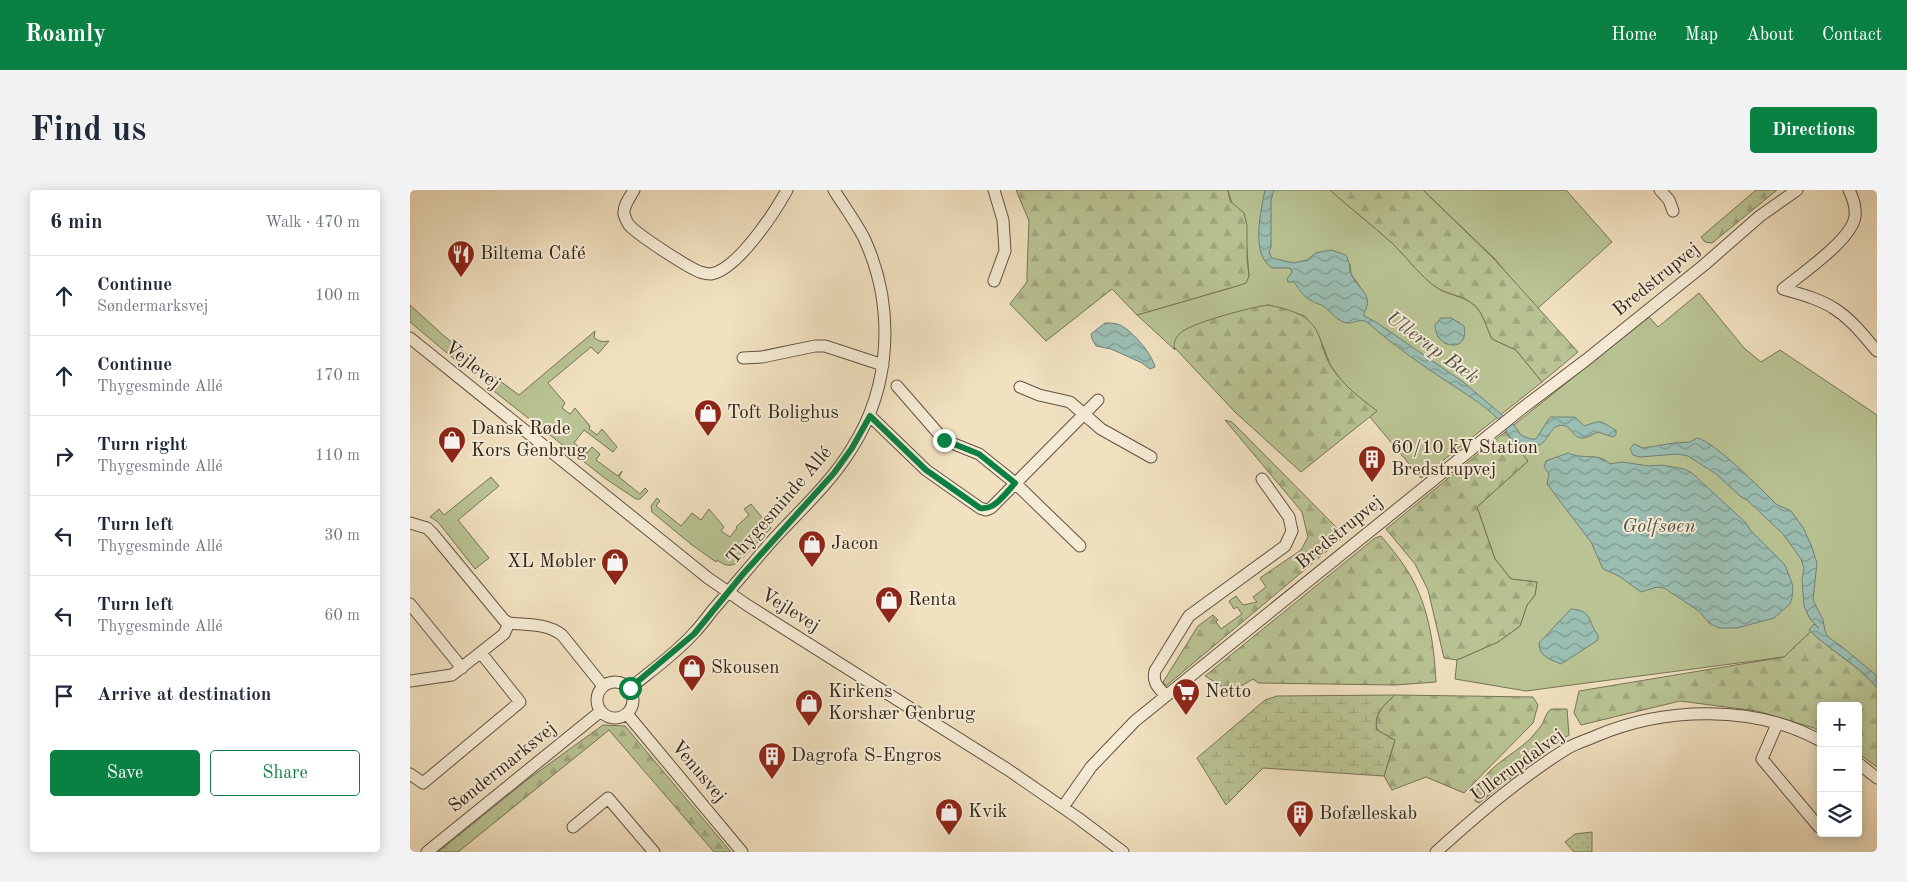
<!DOCTYPE html>
<html lang="en">
<head>
<meta charset="utf-8">
<style>
  body { margin:0; font-family:"Old Standard TT",serif; background:#f2f2f3; color:#1f2937 }
  .controls { position:absolute; right:15px; bottom:15px; display:grid; overflow:hidden; border-radius:5px; box-shadow:0 2px 12px #0003 }
  .controls button { width:45px; height:45px; display:grid; place-items:center; padding:0; border:0; border-bottom:1px solid #e0e1e3; background:#fff; color:#1f2937; font:25px sans-serif }
  .stop { position:absolute; width:15px; height:15px; margin:-11px; border:4px solid #0b8043; border-radius:50%; background:#fff }
  .stop.end { background:#0b8043; border-color:#fff; box-shadow:0 1px 5px #0008 }
  .list { margin:0; padding:0; list-style:none }
  h2 { display:flex; justify-content:space-between; align-items:center; height:65px; margin:0; padding:0 20px; font-size:21px }
  h2 small { font-size:16px; font-weight:400; color:#747a83 }
  .list li { display:grid; grid-template-columns:32px 1fr auto; gap:15px; align-items:center; box-sizing:border-box; height:80px; padding:0 20px; border-top:1px solid #e0e1e3 }
  .list b { display:block; font-size:19px; white-space:nowrap }
  .list p { margin:0; font-size:16px; white-space:nowrap; color:#747a83 }
  .list em { font-size:16px; font-style:normal; color:#747a83 }
  .actions { display:flex; gap:10px; padding:15px 20px }
  .actions a { flex:1; padding:11px 0; border:1px solid #0b8043; border-radius:5px; text-align:center; font-size:18px; color:#0b8043 }
  .actions .main { background:#0b8043; color:#fff }
  .icon { flex:none; width:28px; height:28px; fill:none; stroke:currentColor; stroke-width:2; stroke-linecap:round; stroke-linejoin:round }
  .map { position:relative; flex:none; width:1467px; height:662px; overflow:hidden; border-radius:5px }
  header { display:flex; align-items:center; gap:30px; box-sizing:border-box; height:70px; padding:0 25px; background:#0b8043; color:#fff }
  header strong { font-size:24px }
  nav { display:flex; gap:28px; margin-inline-start:auto; font-size:18px }
  .intro { display:flex; align-items:center; justify-content:space-between; box-sizing:border-box; height:120px; padding:0 30px }
  h1 { margin:0; font-size:35px }
  .button { padding:12px 22px; border-radius:5px; background:#0b8043; color:#fff; font-size:18px; font-weight:700 }
  main { display:flex; gap:30px; padding:0 30px }
  aside { flex:1; background:#fff; border-radius:5px; box-shadow:0 2px 12px #0003 }
  .map>svg:first-child { display:block }
  .green { fill:#b9c393; stroke:#757456; fill-rule:evenodd }
  .forest { fill:url(#forest-firs); stroke:#757456 }
  .wetland { fill:url(#wetland-marsh); stroke:#757456 }
  .park { fill:url(#park-dots); stroke:#757456 }
  .water { fill:url(#water-waves); stroke:#718075 }
  .lines { fill:none; stroke-linecap:round; stroke-linejoin:round }
  .minor-casing { stroke:#615343; stroke-width:13 }
  .minor { stroke:#f6ecd6; stroke-width:11 }
  .route { stroke:#0b8043; stroke-width:6 }
  .labels { text-anchor:middle; dominant-baseline:central; stroke-width:4; stroke-linejoin:round; paint-order:stroke }
  .poi-label { font-size:19px; fill:#312419; stroke:#f6ecd6; text-anchor:start }
  .street-label { font-size:19px; fill:#312419; stroke:#f6ecd6 }
  .water-label { font-size:20px; font-style:italic; fill:#515247; stroke:#f6ecd6 }
</style>
</head>
<body>
<header>
<strong>Roamly</strong>
<nav><a>Home</a><a>Map</a><a>About</a><a>Contact</a></nav>
</header>
<div class="intro"><h1>Find us</h1><a class="button">Directions</a></div>
<main>
<aside>
<h2>6 min<small>Walk · 470 m</small></h2>
<ul class="list">
<li><svg class="icon" aria-label="ahead" viewBox="0 0 24 24"><path d="M12 20V5M6 11l6-6 6 6"/></svg><div><b>Continue</b><p>Søndermarksvej</p></div><em>100 m</em></li>
<li><svg class="icon" aria-label="ahead" viewBox="0 0 24 24"><path d="M12 20V5M6 11l6-6 6 6"/></svg><div><b>Continue</b><p>Thygesminde Allé</p></div><em>170 m</em></li>
<li><svg class="icon" aria-label="right" viewBox="0 0 24 24"><path d="M7 20v-9h11M14 6l5 5-5 5"/></svg><div><b>Turn right</b><p>Thygesminde Allé</p></div><em>110 m</em></li>
<li><svg class="icon" aria-label="left" viewBox="0 0 24 24"><path d="M17 20v-9H6M10 6l-5 5 5 5"/></svg><div><b>Turn left</b><p>Thygesminde Allé</p></div><em>30 m</em></li>
<li><svg class="icon" aria-label="left" viewBox="0 0 24 24"><path d="M17 20v-9H6M10 6l-5 5 5 5"/></svg><div><b>Turn left</b><p>Thygesminde Allé</p></div><em>60 m</em></li>
<li><svg class="icon" aria-label="arrive" viewBox="0 0 24 24"><path d="M6 21V4h12l-3 4 3 4H6"/></svg><div><b>Arrive at destination</b></div></li>
</ul>
<div class="actions"><a class="main">Save</a><a>Share</a></div>
</aside>
<div class="map">
<svg width="1467" height="662" viewBox="0 0 1467 662">
  <defs>
    <pattern id="forest-firs" width="22" height="20" patternUnits="userSpaceOnUse" patternTransform="scale(1.25)"><rect width="22" height="20" fill="#b9c393"/><path d="M5 1l3.5 6h-7zM16 11l3.5 6h-7z" fill="#a0a77e"/></pattern>
    <pattern id="wetland-marsh" width="20" height="14" patternUnits="userSpaceOnUse" patternTransform="scale(1.25)"><rect width="20" height="14" fill="#b9c393"/><path d="M1 5h8M5 5V1M11 12h8M15 12V8" fill="none" stroke="#a0a77e"/></pattern>
    <pattern id="park-dots" width="8" height="8" patternUnits="userSpaceOnUse" patternTransform="scale(1.25)"><rect width="8" height="8" fill="#b9c393"/><path d="M2 2h.1M6 6h.1" fill="none" stroke="#a0a77e" stroke-width="1.8" stroke-linecap="round"/></pattern>
    <pattern id="water-waves" width="16" height="10" patternUnits="userSpaceOnUse" patternTransform="scale(1.25)"><rect width="16" height="10" fill="#9bbeb2"/><path d="M0 5q4-4 8 0t8 0" fill="none" stroke="#7f9a90"/></pattern>
  </defs>
  <rect width="100%" height="100%" fill="#f1e1c0"/>
  <filter id="stains"><feTurbulence type="fractalNoise" baseFrequency=".004" numOctaves="4"/><feColorMatrix values="0 0 0 0 .2 0 0 0 0 .09 0 0 0 0 .02 0 0 0 .5 -.17"/></filter>
  <radialGradient id="worn" r=".72"><stop offset=".6" stop-color="#630" stop-opacity="0"/><stop offset="1" stop-color="#630" stop-opacity=".3"/></radialGradient>
  <path class="green" d="M818,0H920C940,18 962,35 982,53C998,68 1010,87 1029,99C1039,105 1054,106 1064,115C1073,122 1077,139 1082,149L1106,160L1132,192L1011,288L959,226L966,221L944,203L931,190L921,176L908,144L895,126L858,115L764,157L765,160L727,125L827,96L836,92L839,86L834,23L822,14ZM906,63L940,74L941,84L953,101L954,123L932,127L917,113L896,103L878,75L898,70ZM1031,128L1049,132L1053,150L1036,154L1028,147Z
    M1013,0H1156L1202,52L1127,119L1084,68Z
    M1289,103L1334,158L1351,172L1370,160L1467,225V498L1401,442L1374,467L1116,501L1045,489L1047,470L1088,452L1110,436L1117,415L1125,405L1127,392L1101,389L1085,369L1067,317L1118,271L1095,242L1239,127L1248,137Z
    M0,115L33,145L65,171L66,175L62,179H56L0,132Z
    M185,141L184,147C189,152 193,152 199,151L188,164L181,157L138,193L155,213L152,218L160,224L165,218L180,236L179,239L187,245L192,239L207,257L203,262L174,240L164,253L177,263L182,257L190,264L186,270L208,286L212,281L209,287L230,304L235,298L238,301L230,309H226L196,289L76,195L77,186L82,185L109,205Z
    M81,287L89,296L48,330L79,368L65,379L28,332L20,327L29,319L34,325Z
    M247,308L250,311L246,316L271,336L282,323L291,330L299,319L314,337L311,341L320,347L327,338L326,337L339,325L334,319L341,314L361,338L328,373C319,376 317,377 307,370L306,372L282,355L242,322L241,316Z"/>
  <path class="forest" d="M606,0H818L820,11L834,23L837,35V69L839,86L836,93L827,96L727,125L702,99L636,151L600,114L617,92V83L619,31Z
    M920,0H1013L1084,69L1168,162L1132,192L1106,160L1082,149C1077,139 1073,122 1064,115C1054,106 1040,105 1029,99C1010,87 998,68 982,53C962,35 940,18 920,0Z
    M1346,0H1367L1302,53L1295,52L1291,47Z
    M858,115C878,119 901,124 909,146C913,156 915,168 922,178C934,196 950,208 967,221L891,282L825,222L764,157C764,150 767,145 773,141C786,132 841,117 858,115Z
    M815,230L822,232L935,346L756,496L753,492L788,436L803,425L808,430L806,432L811,439L832,424L827,417L824,419L819,411L826,406L833,415L847,412L843,407L856,397L850,388L891,360L898,347L892,322Z
    M1095,242L1118,271L1067,317L1085,369L1101,389L1127,392L1125,405L1117,415L1110,436L1088,452L1047,470L1034,468L1018,400L1005,374L976,339Z
    M971,346C979,356 988,366 995,377C1018,411 1024,452 1026,492L985,495L848,493L843,489L821,502L795,486L965,348Z
    M1401,441C1421,462 1449,475 1467,498V577L1448,563V516H1411V542L1404,538L1347,521L1270,511L1171,535L1164,523L1169,501L1374,467Z
    M985,505L1123,507L1128,515L1123,533L1054,603L1016,587L982,600L974,586L985,550L967,540C964,524 974,515 985,505Z
    M1141,519H1157L1159,545L1143,555L1069,613L1065,611C1066,581 1102,567 1121,548C1124,544 1128,540 1131,536C1135,530 1135,524 1141,519Z
    M193,535L215,536L321,662H304L199,540L48,662H28L117,590Z"/>
  <path class="wetland" d="M985,505C974,515 963,524 967,540L985,550L974,586L853,578L816,615L787,568L855,510L867,506Z"/>
  <path class="park" d="M1182,642V662H1164L1155,652L1165,644Z"/>
  <path class="water" d="M855,0H864L861,10V57L859,62L862,68L884,73L897,70L906,63L921,60L936,65C940,73 939,77 941,84C947,99 965,104 954,123V126L966,132L1053,192L1103,234L1111,245L1120,249H1126L1140,227H1165L1174,236C1195,229 1188,231 1206,240V245L1203,247L1188,242C1183,244 1178,248 1172,248C1160,248 1162,230 1145,237C1135,247 1135,260 1116,255C1093,249 1100,240 1087,228C1073,214 1054,203 1038,192C1010,174 982,154 958,133C951,127 945,134 937,133C927,131 923,124 916,118C912,114 906,114 902,111C893,107 890,100 884,92H878L877,89L882,82L880,78H862C840,64 851,21 855,0Z
    M1031,128H1041L1054,136C1060,164 1025,159 1025,135Z
    M695,133C699,133 703,133 707,134C721,138 742,164 745,177L740,179L732,173L701,159L686,156L682,149L681,144Z
    M1287,248C1304,251 1352,300 1366,314L1381,321L1394,339L1401,355L1407,373L1403,410L1413,430L1415,441L1418,447L1431,456L1466,485L1467,498C1449,475 1420,461 1399,440L1404,434L1409,438L1400,429L1394,416L1392,390L1394,378L1391,369L1373,344L1338,311L1330,306L1306,284L1278,266L1268,264L1230,267L1223,265L1220,259L1224,254L1233,258L1264,253L1280,252Z
    M1158,263C1173,270 1188,262 1200,274L1212,272L1239,276L1251,275L1274,279L1282,283L1336,333L1341,341L1375,375L1383,396L1382,408L1380,414L1364,428L1327,438H1309L1299,433L1289,421L1254,398L1247,397L1231,402L1209,386L1193,379L1181,352L1137,294L1139,284L1134,277L1136,271Z
    M1161,419C1184,421 1177,432 1188,445V450L1151,474C1140,469 1129,467 1129,453Z"/>
  <g class="lines">
    <g class="minor-casing">
      <path id="minor" d="M224,0C220,7 213,16 214,24C215,28 217,32 219,35C228,45 277,77 290,82C293,83 298,84 301,84C327,80 365,22 377,0
        M1250,0L1259,10L1263,21
        M1439,0C1443,8 1446,17 1445,26C1443,49 1391,84 1373,99C1390,104 1410,109 1425,119C1442,130 1454,146 1467,161
        M584,91L595,61L593,30L584,0
        M0,148L298,388L337,415L597,579L668,628L713,662
        M333,168L352,167L405,156H415L473,175
        M487,196L534,250L569,264L605,293L670,356
        M610,197L629,205L660,212L691,239L741,267
        M460,226L516,280L570,318L576,320L581,318L688,210
        M0,333L17,338L23,344L94,430L99,433C117,435 137,433 152,445L193,496
        M0,414L52,478
        M0,491L42,485L94,444L99,433
        M187 510a18 18 0 1 1 36 0a18 18 0 1 1-36 0Z
        M220,498C241,481 265,464 283,444C290,437 296,429 302,421C322,398 341,375 361,352C388,322 421,293 442,258C482,195 485,115 454,48C445,31 434,16 424,0
        M756,506C749,498 742,493 745,481L779,426L875,356L882,341L879,327L852,289
        M217,524L332,662
        M1367,534L1352,569L1409,637
        M1448,573L1467,588
        M0,584L13,593L110,512L71,463
        M653,617L681,577L725,531L1110,220L1176,170L1294,75L1350,26L1387,0
        M163,637L198,608L244,662
        M17,662L191,521
        M1026,662C1066,626 1112,586 1158,558C1166,553 1177,550 1186,546C1254,517 1344,514 1411,551"/>
    </g>
    <use href="#minor" class="minor"/>
  </g>
  <g class="lines">
    <path class="route" d="M220,498L284,444L333,384L424,283L442,258L460,226L516,280L570,318C584,321 596,303 605,293L569,264L534,250"/>
  </g>
  <defs>
    <g id="restaurant-pin" transform="scale(1.4375)"><path d="M0 17L-7.5 6A9.5 9.5 0 1 1 7.5 6Z" fill="#8f2418" stroke="#f6ecd6"/><path d="M-5-6h1v4h1v-4h1v4h1v-4h1v5L-1.5 .5V6h-2V.5L-5-1ZM5-6V6H3V1.5H1.5Q1.5-4 5-6Z" fill="#fff"/></g>
    <g id="shop-pin" transform="scale(1.4375)"><path d="M0 17L-7.5 6A9.5 9.5 0 1 1 7.5 6Z" fill="#8f2418" stroke="#f6ecd6"/><path d="M-5-2.5h2.3a2.7 3.5 0 0 1 5.4 0H5L5.5 6h-11ZM-1.5-2.5h3a1.5 2.3 0 0 0-3 0Z" fill="#fff"/></g>
    <g id="building-pin" transform="scale(1.4375)"><path d="M0 17L-7.5 6A9.5 9.5 0 1 1 7.5 6Z" fill="#8f2418" stroke="#f6ecd6"/><path d="M-4-6H4V6H1V3H-1V6H-4ZM-2.5-4.3h1.7v1.8h-1.7ZM.8-4.3h1.7v1.8H.8ZM-2.5-1h1.7V.8h-1.7ZM.8-1h1.7V.8H.8Z" fill="#fff"/></g>
    <g id="supermarket-pin" transform="scale(1.4375)"><path d="M0 17L-7.5 6A9.5 9.5 0 1 1 7.5 6Z" fill="#8f2418" stroke="#f6ecd6"/><path d="M-6-5.5h2.5l.6 2H6L4.5 2H-2.5L-4.4-4H-6ZM-1.5 3.2a1.3 1.3 0 1 0 .1 0ZM3 3.2a1.3 1.3 0 1 0 .1 0Z" fill="#fff"/></g>
  </defs>
  <g fill-rule="evenodd">
    <use href="#restaurant-pin" x="51" y="64"/>
    <use href="#shop-pin" x="298" y="223"/>
    <use href="#shop-pin" x="42" y="250"/>
    <use href="#building-pin" x="962" y="269"/>
    <use href="#shop-pin" x="402" y="354"/>
    <use href="#shop-pin" x="205" y="372"/>
    <use href="#shop-pin" x="479" y="410"/>
    <use href="#shop-pin" x="282" y="478"/>
    <use href="#supermarket-pin" x="776" y="502"/>
    <use href="#shop-pin" x="399" y="513"/>
    <use href="#building-pin" x="362" y="566"/>
    <use href="#shop-pin" x="539" y="622"/>
    <use href="#building-pin" x="890" y="624"/>
  </g>
  <g class="labels">
    <g class="poi-label">
      <text x="70" y="64">Biltema Café</text>
      <text x="317" y="223">Toft Bolighus</text>
      <text x="61" y="239">Dansk Røde<tspan x="61" dy="22">Kors Genbrug</tspan></text>
      <text x="981" y="258">60/10 kV Station<tspan x="981" dy="22">Bredstrupvej</tspan></text>
      <text x="421" y="354">Jacon</text>
      <text x="186" y="372" text-anchor="end">XL Møbler</text>
      <text x="498" y="410">Renta</text>
      <text x="301" y="478">Skousen</text>
      <text x="418" y="502">Kirkens<tspan x="418" dy="22">Korshær Genbrug</tspan></text>
      <text x="795" y="502">Netto</text>
      <text x="381" y="566">Dagrofa S-Engros</text>
      <text x="558" y="622">Kvik</text>
      <text x="909" y="624">Bofælleskab</text>
    </g>
    <g class="street-label">
      <text transform="translate(1247 90) rotate(-39)">Bredstrupvej</text>
      <text transform="translate(62 176) rotate(39)">Vejlevej</text>
      <text transform="translate(370 316) rotate(-49)">Thygesminde Allé</text>
      <text transform="translate(930 343) rotate(-39)">Bredstrupvej</text>
      <text transform="translate(380 421) rotate(32)">Vejlevej</text>
      <text transform="translate(1108 576) rotate(-36)">Ullerupdalvej</text>
      <text transform="translate(93 578) rotate(-39)">Søndermarksvej</text>
      <text transform="translate(288 582) rotate(50)">Venusvej</text>
    </g>
    <g class="water-label">
      <text transform="translate(1022 158) rotate(36)">Ullerup Bæk</text>
      <text x="1249" y="337">Golfsøen</text>
    </g>
  </g>
  <rect width="100%" height="100%" filter="url(#stains)"/>
  <rect width="100%" height="100%" fill="url(#worn)"/>
</svg>
<div class="controls">
<button>+</button>
<button>−</button>
<button><svg class="icon" aria-label="layers" viewBox="0 0 24 24"><path d="M12 4l9 5-9 5-9-5zM3 14l9 5 9-5"/></svg></button>
</div>
<div class="stop" style="left:220px;top:498px"></div>
<div class="stop end" style="left:534px;top:250px"></div>
</div>
</main>
</body>
</html>
